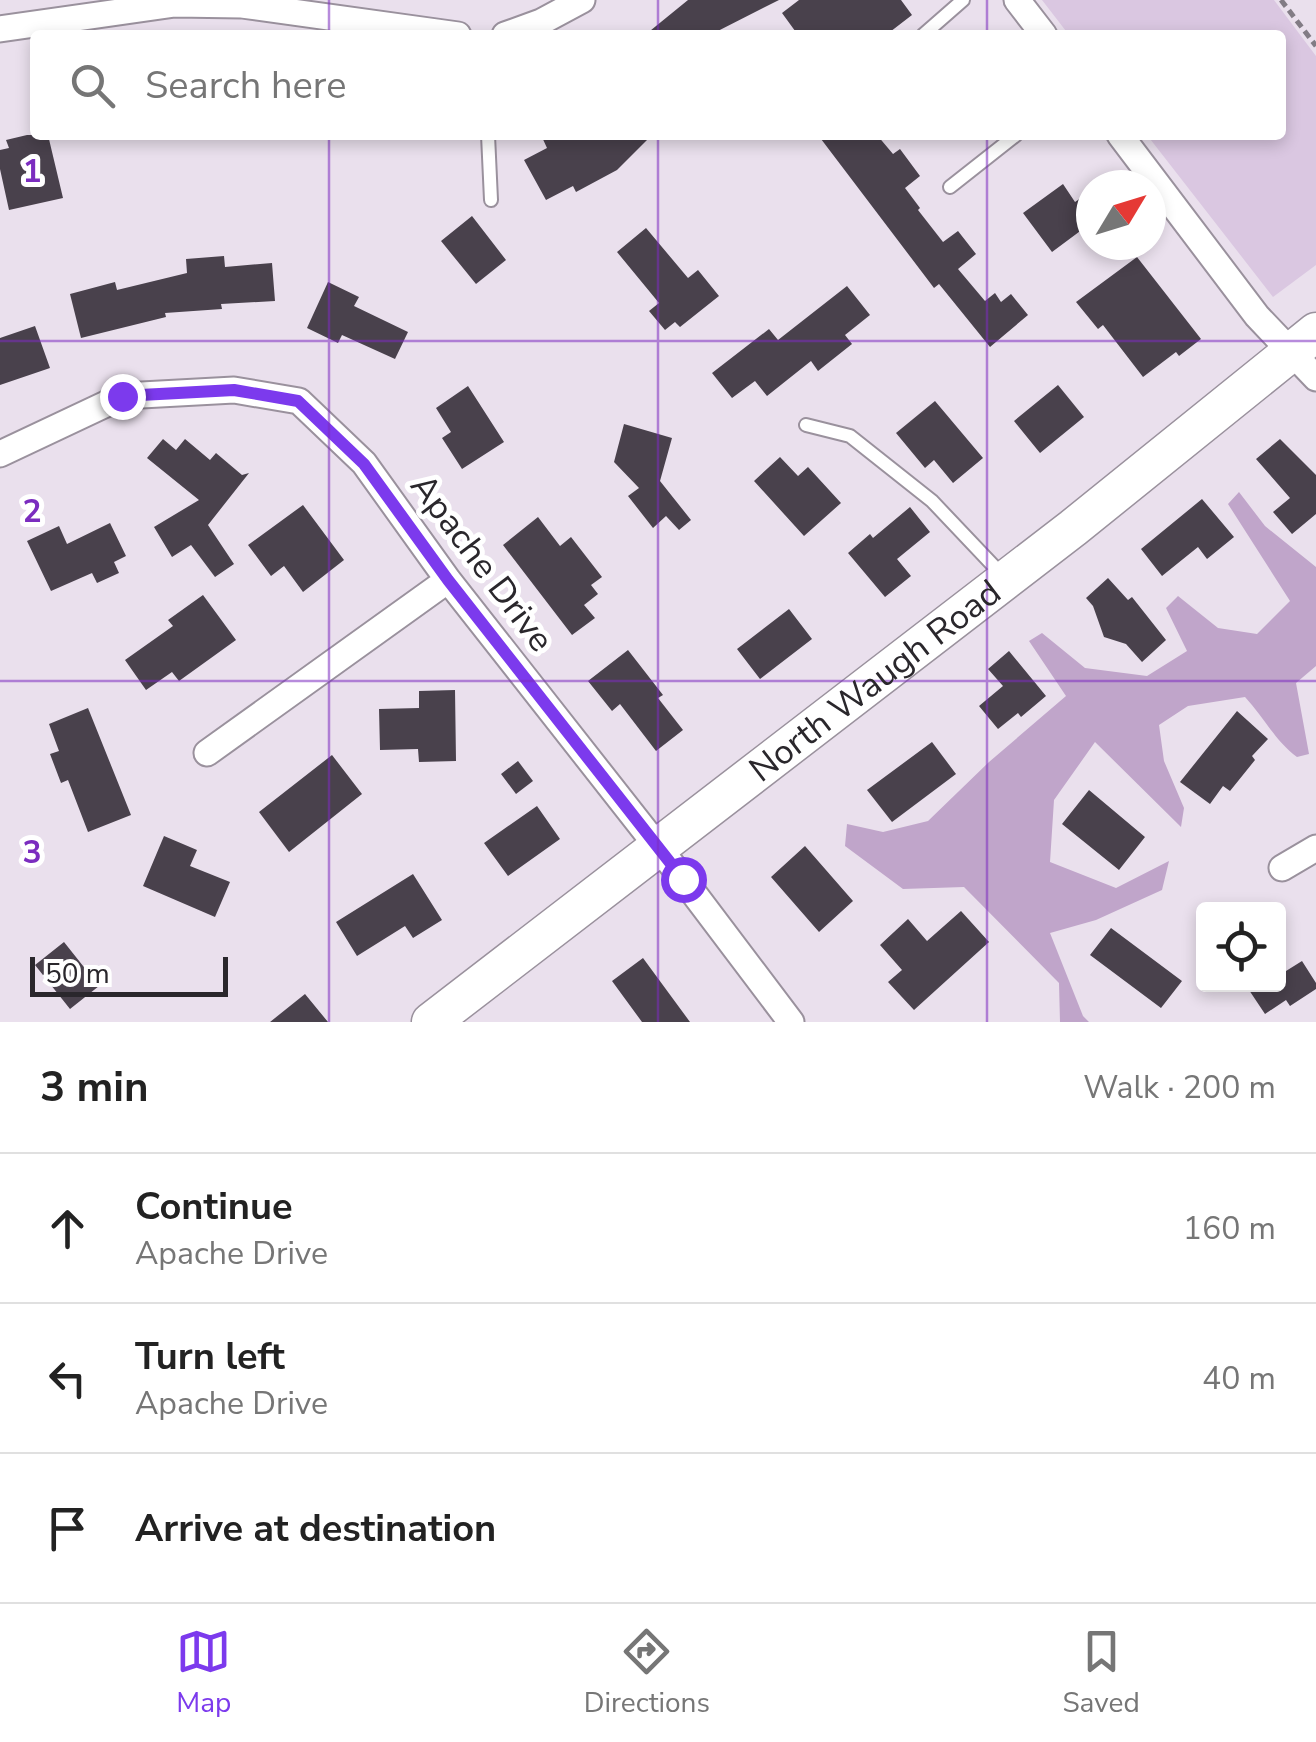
<!DOCTYPE html>
<html lang="en">
<head>
<meta charset="utf-8">
<style>
  body { margin:0; font-family:"Nunito Sans",sans-serif; background:#f6f6f6; color:#222 }
  .controls { position:absolute; right:30px; bottom:30px; display:grid; overflow:hidden; border-radius:10px; box-shadow:0 5px 15px #0003 }
  .controls button { width:90px; height:90px; display:grid; place-items:center; padding:0; border:0; border-bottom:2px solid #e0e0e0; background:#fff; color:#222; font:50px sans-serif }
  .compass { position:absolute; left:1076px; top:170px; width:90px; height:90px; border-radius:50%; background:#fff; box-shadow:0 5px 15px #0003; rotate:52deg }
  .scale { position:absolute; left:30px; bottom:25px; width:198px; box-sizing:border-box; padding-left:10px; border:5px solid #2a272c; border-top:0; font-size:28px; line-height:35px; white-space:nowrap; color:#2a272c; -webkit-text-stroke:8px #fff; paint-order:stroke }
  .stop { position:absolute; width:30px; height:30px; margin:-22px; border:8px solid #7c3aed; border-radius:50%; background:#fff }
  .stop.end { background:#7c3aed; border-color:#fff; box-shadow:0 2px 10px #0008 }
  .list { margin:0; padding:0; list-style:none }
  h2 { display:flex; justify-content:space-between; align-items:center; height:130px; margin:0; padding:0 40px; font-size:42px }
  h2 small { font-size:32px; font-weight:400; color:#767676 }
  .list li { display:grid; grid-template-columns:65px 1fr auto; gap:30px; align-items:center; box-sizing:border-box; height:150px; padding:0 40px; border-top:2px solid #e0e0e0 }
  .list b { display:block; font-size:38px; white-space:nowrap }
  .list p { margin:0; font-size:32px; white-space:nowrap; color:#767676 }
  .list em { font-size:32px; font-style:normal; color:#767676 }
  .icon { flex:none; width:55px; height:55px; fill:none; stroke:currentColor; stroke-width:2; stroke-linecap:round; stroke-linejoin:round }
  .map { position:relative; flex:none; width:1316px; height:1022px; overflow:hidden }
  .search { position:absolute; background:#fff; box-shadow:0 5px 15px #0003; left:30px; right:30px; top:30px; height:110px; display:flex; align-items:center; gap:25px; box-sizing:border-box; padding:0 35px; border-radius:10px; color:#767676; font-size:38px }
  .sheet { height:580px; background:#fff }
  nav { display:flex; justify-content:space-around; align-items:center; box-sizing:border-box; height:140px; border-top:2px solid #e0e0e0; background:#fff; font-size:28px; color:#767676 }
  nav a { display:grid; justify-items:center; gap:5px }
  nav .on { color:#7c3aed }
  .map>svg:first-child { display:block }
  .green { fill:#dac7e1 }
  .forest { fill:#c0a5ca }
  .building { fill:#49414c }
  .lines { fill:none; stroke-linecap:round; stroke-linejoin:round }
  .lane-casing { stroke:#9a919d; stroke-width:16 }
  .street-casing { stroke:#9a919d; stroke-width:29 }
  .secondary-casing { stroke:#9a919d; stroke-width:41 }
  .path { stroke:#827c85; stroke-width:5; stroke-dasharray:8 5; stroke-linecap:butt }
  .lane { stroke:#fff; stroke-width:12 }
  .street { stroke:#fff; stroke-width:25 }
  .secondary { stroke:#fff; stroke-width:38 }
  .route { stroke:#7c3aed; stroke-width:12 }
  .grid { fill:none; stroke:#7b2cbf; stroke-width:2.5; stroke-opacity:0.55 }
  .labels { text-anchor:middle; dominant-baseline:central; stroke-width:10; stroke-linejoin:round; paint-order:stroke }
  .street-label { font-size:35px; fill:#2a272c; stroke:#fff }
  .grid-label { font-size:32px; text-anchor:middle; font-weight:bold; fill:#7b2cbf; stroke:#fff; stroke-width:10; stroke-linejoin:round; paint-order:stroke }
</style>
</head>
<body>
<div class="map">
<svg width="1316" height="1022" viewBox="0 0 1316 1022">
  <rect width="100%" height="100%" fill="#eae0ed"/>
  <path class="green" d="M1042,0H1274L1316,56V265L1273,297L1147,135H1281V35H1069Z"/>
  <path class="forest" d="M1239,492L1265,526L1316,567V666L1296,683L1309,754L1297,757C1275,741 1263,716 1245,697L1188,706L1159,725L1164,761L1184,808L1181,827L1095,742L1054,800L1050,862L1116,888L1169,861L1162,890L1096,920L1050,933L1083,1016L1089,1022H1060L1059,983L964,887L903,889L845,846L847,824L883,832L928,821L989,762L1066,696L1029,641L1042,633L1085,668L1147,676L1187,651L1166,608L1178,596L1218,628L1257,634L1290,601L1228,504Z"/>
  <path class="building" d="M688,0H779L710,35H645Z
    M799,0H901L912,15L886,35H798L782,13Z
    M27,135H48L63,198L9,210L0,169V150L9,148L6,140Z
    M541,135H652L617,170L576,192L573,186L546,200L524,160L547,148Z
    M818,135H877L893,154L900,149L920,176L905,188L920,208L918,210L943,242L958,231L976,254L958,269L985,301L995,293L1001,302L1011,294L1028,315L990,347L939,284L934,288Z
    M1063,184L1075,202L1091,191V223L1052,252L1023,213Z
    M472,216L506,260L476,284L441,241Z
    M646,228L688,278L698,270L719,296L680,327L675,322L665,330L649,311L659,303L617,252Z
    M224,256L225,267L272,263L275,301L221,304L222,309L165,313L166,317L81,338L70,294L115,282L117,290L187,273L186,259Z
    M1137,257L1201,339L1179,356L1176,352L1143,377L1103,325L1098,329L1076,302Z
    M328,282L359,297L354,306L408,332L395,359L342,335L338,343L307,328Z
    M847,286L870,315L845,335L852,344L818,371L811,361L767,396L755,381L732,398L712,373L769,329L778,340Z
    M35,326L50,368L0,385V338Z
    M1058,385L1084,417L1040,453L1014,421Z
    M468,386L504,442L462,469L442,438L451,432L436,408Z
    M935,401L983,458L953,483L934,460L925,468L896,433Z
    M624,424L672,438L660,481L691,520L679,530L666,516L653,528L628,496L639,488L614,462Z
    M163,439L176,450L185,439L210,460L216,453L242,475L249,473L208,525L234,564L215,577L191,545L172,557L154,527L199,500L147,458Z
    M1280,439L1316,475V514L1292,534L1273,512L1290,498L1256,459Z
    M780,457L798,476L808,467L841,503L804,536L754,481Z
    M1202,499L1234,537L1207,559L1198,547L1162,576L1141,549Z
    M303,505L344,560L303,592L284,566L271,576L248,545Z
    M910,507L930,532L897,559L911,576L885,597L848,553L870,534L873,538Z
    M538,517L560,546L571,537L602,577L591,585L598,594L584,605L595,618L572,635L503,545Z
    M110,523L126,556L114,562L119,573L97,583L92,573L51,591L27,541L59,526L67,544Z
    M1108,578L1128,600L1132,597L1166,640L1142,662L1126,644L1104,637L1093,606L1086,598Z
    M203,595L236,640L179,681L172,672L146,690L125,660L173,626L168,620Z
    M789,609L812,639L760,679L737,649Z
    M628,650L663,695L658,698L683,730L656,751L620,704L612,711L588,681Z
    M1009,651L1046,696L1021,717L1018,713L998,729L979,706L1003,686L988,669Z
    M455,690L456,761L419,762L418,749L380,750L379,709L419,708V691Z
    M88,708L131,815L88,832L68,780L61,783L50,754L59,751L49,724Z
    M1237,711L1268,739L1252,756L1255,760L1230,791L1223,786L1210,804L1180,782Z
    M932,742L956,774L892,822L867,790Z
    M332,755L362,794L289,852L259,812Z
    M518,761L533,781L516,794L501,774Z
    M1089,790L1145,837L1119,870L1062,824Z
    M537,806L560,839L508,876L484,843Z
    M164,836L197,850L190,866L230,882L215,917L143,886Z
    M805,846L853,901L819,932L771,877Z
    M413,874L442,920L413,938L405,926L357,956L336,922Z
    M961,911L989,942L914,1010L888,982L902,970L880,945L908,919L927,941Z
    M1111,928L1182,981L1161,1008L1090,955Z
    M64,942L99,986L70,1009L35,965Z
    M643,958L690,1022H642L612,981Z
    M1302,961L1316,983V989L1290,1006L1286,1000L1265,1014L1245,984H1278V976Z
    M305,994L328,1022H270Z"/>
  <g class="lines">
    <g class="lane-casing">
      <path id="lane" d="M923,35L963,0
        M488,135L491,200
        M950,187L1016,135
        M806,425L850,436L932,501L1005,578"/>
    </g>
    <g class="street-casing">
      <path id="street" d="M1017,0L1044,35
        M0,29L175,4L242,5L458,35
        M505,35L541,22L582,0
        M1120,135L1257,316L1316,378
        M0,454L123,396L234,390L299,401L364,463L448,580L683,879L791,1022
        M207,753L448,580
        M1282,868L1316,848"/>
    </g>
    <g class="secondary-casing">
      <g id="secondary">
        <path id="s1" d="M431,1022L1073,528L1316,332"/>
      </g>
    </g>
    <path class="path" d="M1281,0L1316,46"/>
    <use href="#lane" class="lane"/>
    <use href="#street" class="street"/>
    <use href="#secondary" class="secondary"/>
  </g>
  <g class="lines">
    <path class="route" d="M122,396L234,390L298,401L364,464L448,580L683,879"/>
  </g>
  <path class="grid" d="M329,0V35M658,0V35M987,0V35M329,135V1022M658,135V1022M987,135V1022M0,341H1316M0,681H1316"/>
  <g class="labels">
    <g class="street-label">
      <text transform="translate(482 563) rotate(53)">Apache Drive</text>
      <text stroke="none"><textPath href="#s1" startOffset="560">North Waugh Road</textPath></text>
    </g>
  </g>
  <g class="grid-label">
    <text x="32" y="182">1</text>
    <text x="32" y="522">2</text>
    <text x="32" y="863">3</text>
  </g>
</svg>
<div class="controls">
<button><svg class="icon" aria-label="locate" viewBox="0 0 24 24"><circle cx="12" cy="12" r="6"/><path d="M12 2v4M12 18v4M2 12h4M18 12h4"/></svg></button>
</div>
<svg class="compass" viewBox="-18 -18 36 36"><path d="M0-13l5 13h-10z" fill="#e53935"/><path d="M0 13l5-13h-10z" fill="#767676"/></svg>
<div class="scale">50 m</div>
<div class="stop" style="left:683px;top:879px"></div>
<div class="stop end" style="left:122px;top:396px"></div>
<div class="search"><svg class="icon" aria-label="search" viewBox="0 0 24 24"><circle cx="10" cy="10" r="6"/><path d="M15 15l6 6"/></svg>Search here</div>
</div>
<section class="sheet">
<h2>3 min<small>Walk · 200 m</small></h2>
<ul class="list">
<li><svg class="icon" aria-label="ahead" viewBox="0 0 24 24"><path d="M12 20V5M6 11l6-6 6 6"/></svg><div><b>Continue</b><p>Apache Drive</p></div><em>160 m</em></li>
<li><svg class="icon" aria-label="left" viewBox="0 0 24 24"><path d="M17 20v-9H6M10 6l-5 5 5 5"/></svg><div><b>Turn left</b><p>Apache Drive</p></div><em>40 m</em></li>
<li><svg class="icon" aria-label="arrive" viewBox="0 0 24 24"><path d="M6 21V4h12l-3 4 3 4H6"/></svg><div><b>Arrive at destination</b></div></li>
</ul>
</section>
<nav>
<a class="on"><svg class="icon" aria-label="map" viewBox="0 0 24 24"><path d="M3 6l6-2 6 2 6-2v14l-6 2-6-2-6 2zM9 4v14M15 6v14"/></svg>Map</a>
<a><svg class="icon" aria-label="directions" viewBox="0 0 24 24"><path d="M12 3l9 9-9 9-9-9zM9 14v-3h6M13 9l2 2-2 2"/></svg>Directions</a>
<a><svg class="icon" aria-label="saved" viewBox="0 0 24 24"><path d="M7 4h10v16l-5-4-5 4z"/></svg>Saved</a>
</nav>
</body>
</html>
